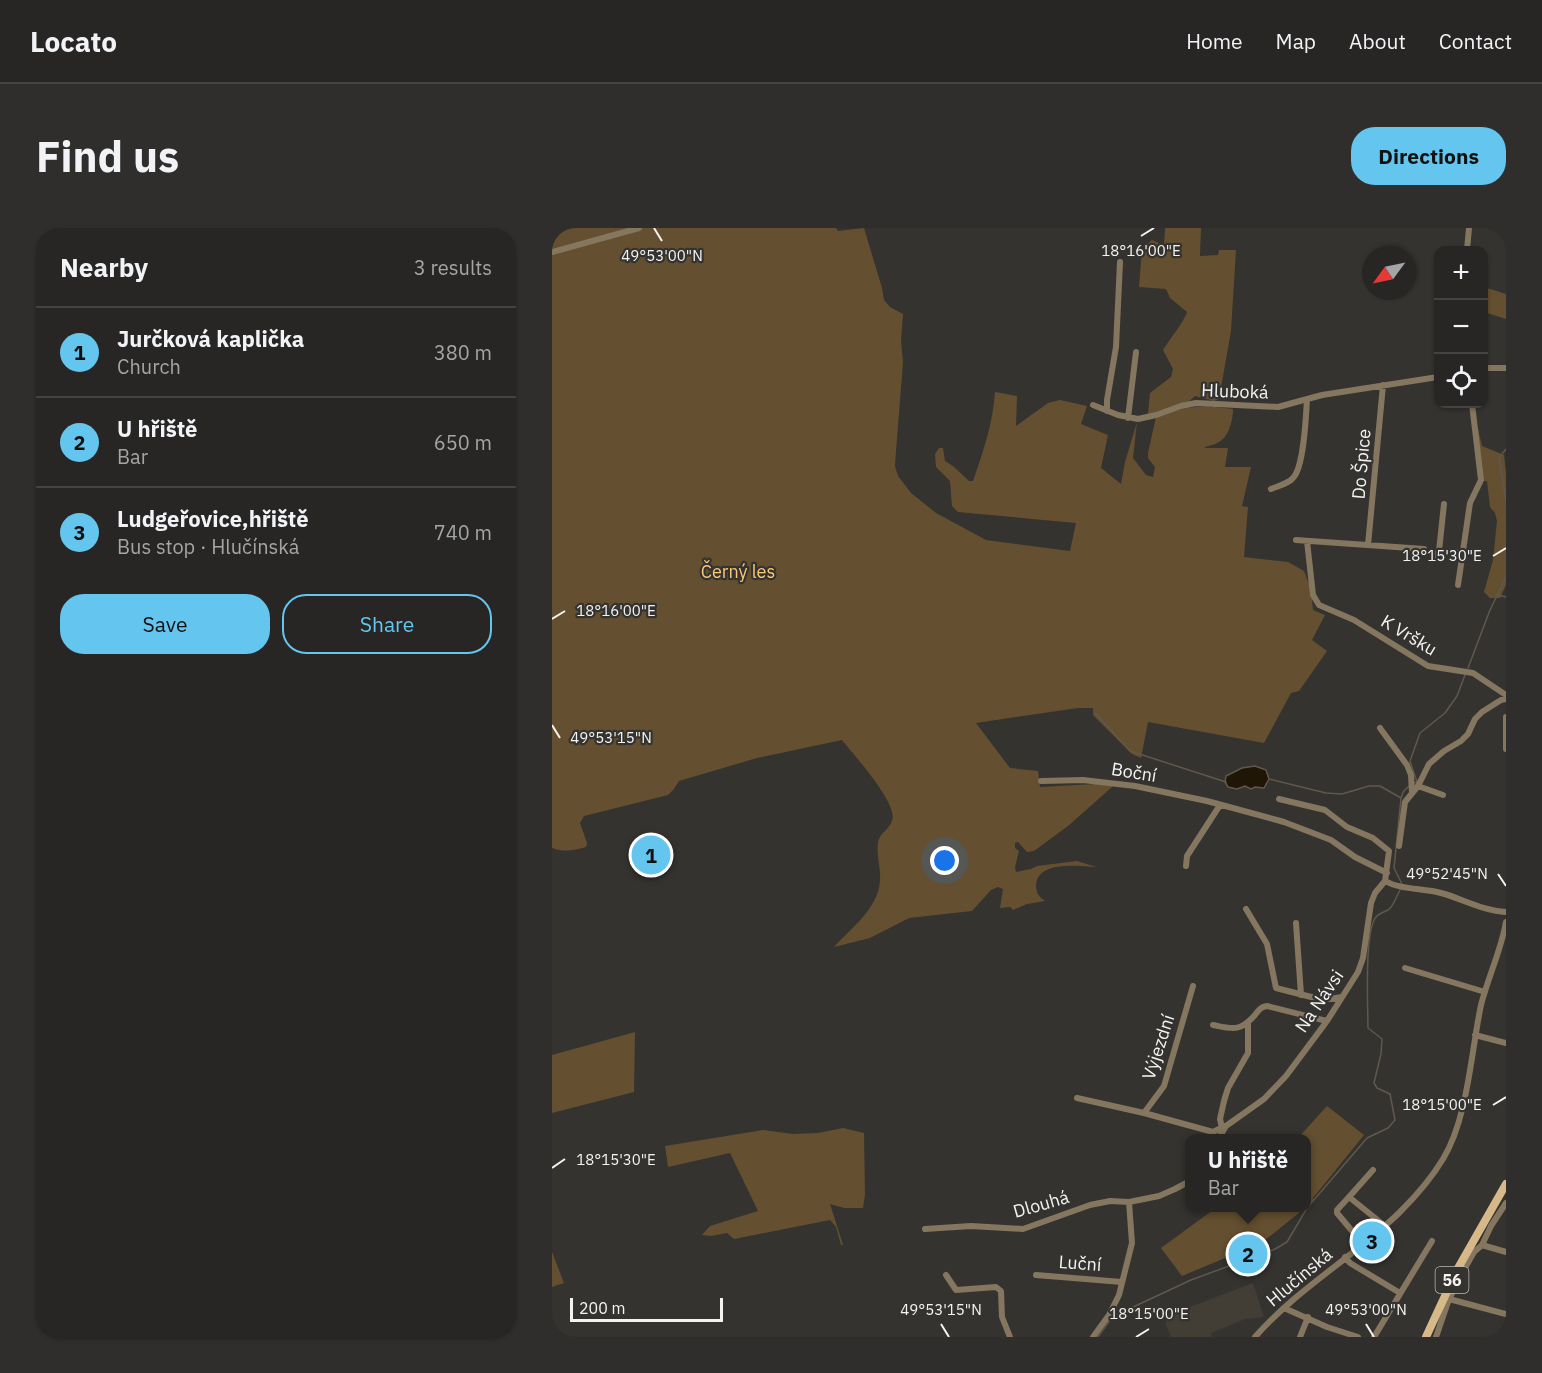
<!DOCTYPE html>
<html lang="en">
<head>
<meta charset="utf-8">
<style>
  body { margin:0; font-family:"IBM Plex Sans",sans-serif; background:#2f2e2c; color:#f1f3f6 }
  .controls { position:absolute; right:18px; top:18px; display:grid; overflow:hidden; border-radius:12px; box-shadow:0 2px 4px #0004 }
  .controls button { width:54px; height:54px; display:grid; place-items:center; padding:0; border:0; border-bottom:2px solid #434341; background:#272624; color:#f1f3f6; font:30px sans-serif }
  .compass { position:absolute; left:810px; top:18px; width:54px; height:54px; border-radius:50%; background:#272624; box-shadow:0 2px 4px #0004; rotate:237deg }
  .scale { position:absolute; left:18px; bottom:15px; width:153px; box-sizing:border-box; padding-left:6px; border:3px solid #f4f3f1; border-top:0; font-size:16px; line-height:21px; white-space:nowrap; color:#f4f3f1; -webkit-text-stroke:4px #343330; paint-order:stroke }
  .you { position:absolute; left:393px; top:633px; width:21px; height:21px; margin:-15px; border:4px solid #fff; border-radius:50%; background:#1a73e8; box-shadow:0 0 0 9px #1a73e833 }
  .badge { display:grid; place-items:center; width:39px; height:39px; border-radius:50%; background:#64c5ee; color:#111; font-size:20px; font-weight:700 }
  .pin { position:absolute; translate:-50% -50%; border:3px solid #fff; box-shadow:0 2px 6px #0006 }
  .popup { position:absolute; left:633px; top:906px; width:126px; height:78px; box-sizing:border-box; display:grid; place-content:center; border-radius:12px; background:#272624; filter:drop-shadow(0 2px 4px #0005); font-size:20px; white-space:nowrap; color:#a4a5a6 }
  .popup b { font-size:22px; color:#f1f3f6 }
  .popup::after { content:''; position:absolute; left:50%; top:100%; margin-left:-12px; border:12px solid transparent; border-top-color:#272624 }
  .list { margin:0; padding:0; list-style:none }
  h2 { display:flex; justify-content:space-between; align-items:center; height:78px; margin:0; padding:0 24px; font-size:26px }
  h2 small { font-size:20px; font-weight:400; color:#a4a5a6 }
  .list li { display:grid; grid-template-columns:39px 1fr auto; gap:18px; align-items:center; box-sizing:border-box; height:90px; padding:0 24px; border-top:2px solid #434341 }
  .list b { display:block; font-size:22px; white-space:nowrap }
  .list p { margin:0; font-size:20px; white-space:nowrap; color:#a4a5a6 }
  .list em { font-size:20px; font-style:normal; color:#a4a5a6 }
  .actions { display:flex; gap:12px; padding:18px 24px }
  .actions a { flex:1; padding:14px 0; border:2px solid #64c5ee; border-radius:24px; text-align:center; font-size:21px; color:#64c5ee }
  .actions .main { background:#64c5ee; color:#111 }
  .icon { flex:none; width:33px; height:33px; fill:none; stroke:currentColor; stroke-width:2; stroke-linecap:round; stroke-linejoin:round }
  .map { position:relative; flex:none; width:954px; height:1109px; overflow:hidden; border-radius:24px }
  header { display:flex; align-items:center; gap:36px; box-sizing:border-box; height:84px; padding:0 30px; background:#272624; border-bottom:2px solid #434341 }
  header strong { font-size:28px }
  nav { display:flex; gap:33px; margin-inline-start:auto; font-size:21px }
  .intro { display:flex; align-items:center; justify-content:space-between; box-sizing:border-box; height:144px; padding:0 36px }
  h1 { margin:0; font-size:42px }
  .button { padding:15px 27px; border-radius:24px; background:#64c5ee; color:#111; font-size:21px; font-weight:700 }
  main { display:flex; gap:36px; padding:0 36px }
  aside { flex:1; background:#272624; border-radius:24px; box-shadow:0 2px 4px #0004 }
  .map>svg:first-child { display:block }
  .built { fill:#423d35 }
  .green { fill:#645030 }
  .water { fill:#201605; stroke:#60584c; stroke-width:1.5 }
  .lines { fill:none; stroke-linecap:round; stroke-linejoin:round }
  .stream { stroke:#60584c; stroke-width:1.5 }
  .minor { stroke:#857660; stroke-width:6 }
  .major { stroke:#d7b989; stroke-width:8 }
  .ticks { fill:none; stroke:#f4f3f1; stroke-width:2 }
  .labels { text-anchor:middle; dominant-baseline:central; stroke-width:4.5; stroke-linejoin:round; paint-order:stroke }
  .shield { fill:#343330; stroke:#bab9b7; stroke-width:1.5 }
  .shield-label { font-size:16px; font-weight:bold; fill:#f4f3f1 }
  .street-label { font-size:18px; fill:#f4f3f1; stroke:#343330 }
  .park-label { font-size:18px; fill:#fac877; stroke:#343330 }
  .ticks-label { font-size:15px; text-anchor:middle; fill:#f4f3f1; stroke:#343330; stroke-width:4.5; stroke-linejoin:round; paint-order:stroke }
</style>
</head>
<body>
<header>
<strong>Locato</strong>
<nav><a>Home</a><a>Map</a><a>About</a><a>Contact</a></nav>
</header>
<div class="intro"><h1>Find us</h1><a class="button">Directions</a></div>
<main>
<aside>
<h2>Nearby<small>3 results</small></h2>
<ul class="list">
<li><span class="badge">1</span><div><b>Jurčková kaplička</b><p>Church</p></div><em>380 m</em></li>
<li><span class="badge">2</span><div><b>U hřiště</b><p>Bar</p></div><em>650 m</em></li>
<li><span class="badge">3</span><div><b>Ludgeřovice,hřiště</b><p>Bus stop · Hlučínská</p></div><em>740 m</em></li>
</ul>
<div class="actions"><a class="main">Save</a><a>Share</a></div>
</aside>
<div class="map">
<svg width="954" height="1109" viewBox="0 0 954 1109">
  <rect width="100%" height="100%" fill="#343330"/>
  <path class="built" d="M701,1055L712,1089L693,1091L659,1105L660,1109H619L614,1097V1088Z"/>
  <path class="green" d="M0,0H284L286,3L312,0L330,60L332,72L338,79L351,86L349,113L351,134L344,223L343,238L346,248L359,265L384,285L434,312L518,323L524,295L406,284L400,278L398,253L384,239L383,226L387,220H391L393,233L401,238L417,253H421C431,224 441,195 443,164L465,168L464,198L496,175L508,172L535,178L529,196L556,207L549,240L569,256L573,234L585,194L581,230L594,247L601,249L603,239L596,230V225L604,189C635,178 648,176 681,181C681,192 677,210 665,215C660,218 656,217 652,220H676L673,239H699L690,278L696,279L692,329L736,334L752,343L759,361L761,382L773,387L760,412L775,423L747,463L739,465L712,515L596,494L589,530L580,526L541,487V480H526L424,495L458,540L486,543L488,559L562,555L560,559L516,598L482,623L475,624L466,614L463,615V620L467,623L463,639L464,644L479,641L485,638L525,633L544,639C527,638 486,632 484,657C484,665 487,669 493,673L475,676L461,682L458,679L448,680L451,661L446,659L439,662L420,683L357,690L318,710L282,719C299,700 327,680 328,652C329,640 324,627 326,615C327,605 337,602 340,593C347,576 301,526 290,512L205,530L127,553L122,561L116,567L32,588L28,595L35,615L34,619C21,623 12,624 0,620Z
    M613,0H649L648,28L666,27L667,22H684L679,103L667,171L662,173L643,168L634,176L596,186L598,165L619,149L621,141L611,122C617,112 632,94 635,84L618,70L614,61L587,59L590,21L600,12L612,17Z
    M932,59L954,66V91L932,84Z
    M925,196L930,218L952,227L954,246V357L948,370H938L932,364L941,332L945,293L943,285L938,279L935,253H931Z
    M83,804L82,864L0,885V827Z
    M775,878L812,907L761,970L762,972L755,978L754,910H746Z
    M291,900L312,905L313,967L311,980H292L278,976L291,1017H289L284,999L278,992L182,1011L175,1005L159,1008L150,1007L158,998L206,983L178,925L116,939L113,918L211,902L241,906L266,905Z
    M662,980H753L707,1017L704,1014L690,1023L630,1048L609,1020L661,982Z
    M0,1024L12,1055L0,1059Z"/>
  <path class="water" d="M703,538L714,542L717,551L712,560L703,559L699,561L693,558L685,561L676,559L673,554L674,548L690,540Z"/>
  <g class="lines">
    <path class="stream" d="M954,221L947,230L954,273
      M946,367L954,369
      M916,440L938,382L954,349
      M543,485L578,523L674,554
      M717,551L774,565L790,566L817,558H828L849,570
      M862,555L865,554L858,533L868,505L893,485L905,468L913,447
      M850,656L842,640L849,570L851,564L858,557
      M546,1109L558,1092L579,1080L639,1052L723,1021L735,1014L755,980L815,910L836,900L843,892L838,866L825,860L822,855L829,826L830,811L816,800C816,780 812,703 824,689C826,686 832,684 836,682C842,678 844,669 848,662"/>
    <path class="minor" d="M915,22L917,0
      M0,24L87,0
      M932,140H954
      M541,177L566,187L586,191L604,187L629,178L644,175L726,179L770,167L886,149
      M555,183V172L564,119L568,34
      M576,190L584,124
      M719,261C726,258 736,256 741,250C752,239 754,188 755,171
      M744,312L872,321
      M755,313L761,367L767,377L802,392L876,438L921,445L954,467
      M816,317L831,157
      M887,323L911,325
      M883,329L887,323L892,276
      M906,357L918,275L929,252L920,176
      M954,489V521
      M828,500L855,537L859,547L860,564
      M489,553L531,552L583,558L655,573L732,594L779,612L803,629L835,645
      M866,558L891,567
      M847,618L853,574L866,558L877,536L892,523L909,513L916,506L923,491L930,484L949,472L954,471
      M634,638L635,628L668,577
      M833,653C849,662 871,660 889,665C911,671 931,683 954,684
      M694,681L715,716L724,760L771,772L790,769
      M744,695L749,767
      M853,740L933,764
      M661,797C681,801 688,804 703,787C707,782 708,779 715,778L775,793
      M923,807L954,815
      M525,870L592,885L661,904L673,898
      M592,885L612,858L641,758
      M670,900L668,891L672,873L676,860L696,825V795
      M667,910L674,898L712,871L734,848L775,793L806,744L811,730L819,675L823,665L833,653L837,623L821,610L795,599L773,582L727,571
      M821,942L797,969L833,998
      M797,969L785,982V985L811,1016
      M373,1001L419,998L471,1001L538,977L558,973L577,974L607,968L623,961L638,953
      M930,1017L954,1024
      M793,1029L798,1035L848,1065
      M394,1047L404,1062L444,1059L449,1063L450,1089L458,1109
      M484,1047L570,1054
      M897,1071L954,1086
      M732,1080L775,1099L806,1109
      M541,1109L557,1087L567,1067L580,1015L577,974
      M703,1109C746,1060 802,1029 848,984C864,968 879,951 891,931C916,890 919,824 929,777C936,749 949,723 954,694
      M748,1109L756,1089
      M822,1109L880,1013
      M884,1109L897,1071L913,1040L922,1024L930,1017L939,998L954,975"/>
    <path class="major" d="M874,1109L905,1042L954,956"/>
  </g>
  <path class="ticks" d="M102,0L110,13M589,8L602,0M941,328L954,320M0,391L13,383M0,497L8,510M946,646L954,658M941,877L954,869M0,940L13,931M389,1096L397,1109M814,1096L822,1109M584,1109L597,1101"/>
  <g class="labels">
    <rect class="shield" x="883.5" y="1039" width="33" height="26" rx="4.5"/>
    <g class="shield-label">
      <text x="900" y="1052">56</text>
    </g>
    <g class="street-label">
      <text transform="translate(683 163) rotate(2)">Hluboká</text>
      <text transform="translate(809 236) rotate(-85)">Do Špice</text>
      <text transform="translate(857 407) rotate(31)">K Vršku</text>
      <text transform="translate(582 544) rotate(9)">Boční</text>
      <text transform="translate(767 773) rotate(-56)">Na Návsi</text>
      <text transform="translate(606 819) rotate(-72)">Výjezdní</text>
      <text transform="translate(489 976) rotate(-16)">Dlouhá</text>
      <text transform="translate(528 1035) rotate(4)">Luční</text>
      <text transform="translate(747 1049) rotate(-40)">Hlučínská</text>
    </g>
    <g class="park-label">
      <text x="186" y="343">Černý les</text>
    </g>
  </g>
  <g class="ticks-label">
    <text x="589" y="28">18°16'00"E</text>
    <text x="110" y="33">49°53'00"N</text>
    <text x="890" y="333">18°15'30"E</text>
    <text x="64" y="388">18°16'00"E</text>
    <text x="59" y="515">49°53'15"N</text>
    <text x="895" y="651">49°52'45"N</text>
    <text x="890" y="882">18°15'00"E</text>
    <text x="64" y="937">18°15'30"E</text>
    <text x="389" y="1087">49°53'15"N</text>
    <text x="814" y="1087">49°53'00"N</text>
    <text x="597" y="1091">18°15'00"E</text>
  </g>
</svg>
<div class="controls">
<button>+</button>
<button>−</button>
<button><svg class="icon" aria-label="locate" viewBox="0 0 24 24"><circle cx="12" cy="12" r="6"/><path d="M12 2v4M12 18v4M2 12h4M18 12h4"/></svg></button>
</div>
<svg class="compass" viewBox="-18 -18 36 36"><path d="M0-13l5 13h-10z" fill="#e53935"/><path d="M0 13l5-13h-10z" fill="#a4a5a6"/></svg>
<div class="scale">200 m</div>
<div class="you"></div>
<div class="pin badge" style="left:99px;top:627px">1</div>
<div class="pin badge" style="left:696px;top:1026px">2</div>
<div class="popup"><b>U hřiště</b>Bar</div>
<div class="pin badge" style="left:820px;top:1013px">3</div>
</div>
</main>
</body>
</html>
